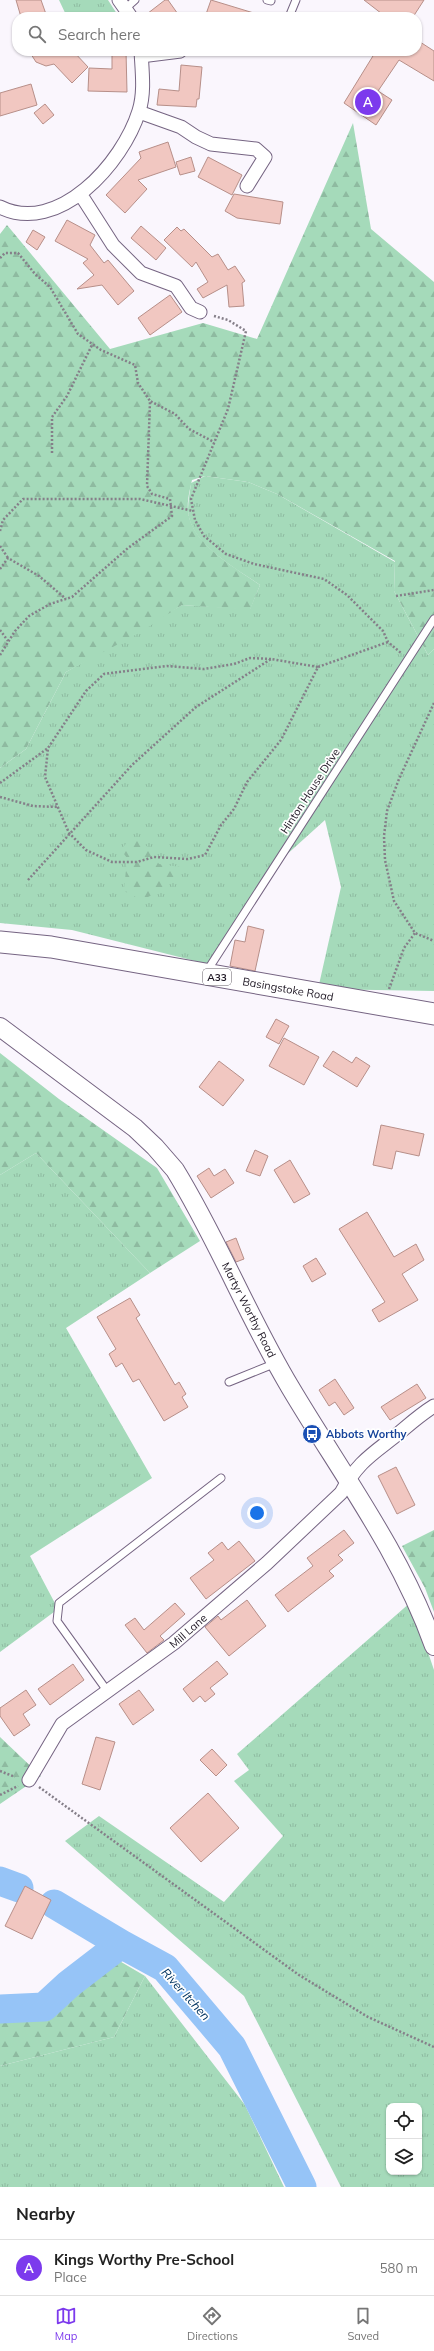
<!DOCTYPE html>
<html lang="en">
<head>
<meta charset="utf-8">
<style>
  body { margin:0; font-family:Mulish,sans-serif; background:#f6f6f6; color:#222 }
  .controls { position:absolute; right:12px; bottom:12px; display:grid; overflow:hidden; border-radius:8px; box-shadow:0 1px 3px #0004 }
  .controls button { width:36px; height:36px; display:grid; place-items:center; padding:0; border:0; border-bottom:1px solid #e0e0e0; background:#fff; color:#222; font:20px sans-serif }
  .you { position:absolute; left:257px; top:1513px; width:14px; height:14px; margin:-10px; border:3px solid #fff; border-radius:50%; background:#1a73e8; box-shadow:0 0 0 6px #1a73e833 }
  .badge { display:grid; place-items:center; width:26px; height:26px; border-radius:50%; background:#7c3aed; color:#fff; font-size:13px; font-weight:700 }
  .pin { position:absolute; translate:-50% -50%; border:2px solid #fff; box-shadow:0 1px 4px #0006 }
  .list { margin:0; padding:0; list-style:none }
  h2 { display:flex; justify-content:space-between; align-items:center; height:52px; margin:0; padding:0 16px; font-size:17px }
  h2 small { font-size:13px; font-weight:400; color:#767676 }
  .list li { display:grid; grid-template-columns:26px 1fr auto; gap:12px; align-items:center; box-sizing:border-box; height:56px; padding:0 16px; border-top:1px solid #e0e0e0 }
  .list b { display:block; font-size:15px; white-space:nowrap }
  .list p { margin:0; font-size:13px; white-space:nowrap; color:#767676 }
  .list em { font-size:13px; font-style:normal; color:#767676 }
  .icon { flex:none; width:22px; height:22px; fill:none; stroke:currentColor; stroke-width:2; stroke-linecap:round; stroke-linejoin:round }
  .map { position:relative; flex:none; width:434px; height:2187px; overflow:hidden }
  .search { position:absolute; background:#fff; box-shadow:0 1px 3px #0004; left:12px; right:12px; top:12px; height:44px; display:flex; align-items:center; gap:10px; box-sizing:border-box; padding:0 14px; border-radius:16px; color:#767676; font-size:15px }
  .sheet { height:108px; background:#fff }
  nav { display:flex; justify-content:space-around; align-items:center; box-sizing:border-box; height:56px; border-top:1px solid #e0e0e0; background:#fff; font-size:11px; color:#767676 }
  nav a { display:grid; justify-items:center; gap:2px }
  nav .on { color:#7c3aed }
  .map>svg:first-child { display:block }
  .grass { fill:url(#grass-tufts); fill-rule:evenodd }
  .forest { fill:url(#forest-firs) }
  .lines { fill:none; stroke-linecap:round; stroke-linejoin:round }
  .river { stroke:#96c4f7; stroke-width:29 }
  .building { fill:#f1c7c1; stroke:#b78f89 }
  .lane-casing { stroke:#756482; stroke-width:9 }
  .street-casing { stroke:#756482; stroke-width:15 }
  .secondary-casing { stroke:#756482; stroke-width:20 }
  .primary-casing { stroke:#756482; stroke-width:23 }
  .path { stroke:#857f89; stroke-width:2.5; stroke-dasharray:2 2; stroke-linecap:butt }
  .lane { stroke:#fff; stroke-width:7 }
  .street { stroke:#fff; stroke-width:13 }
  .secondary { stroke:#fff; stroke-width:18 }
  .primary { stroke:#fff; stroke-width:21 }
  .labels { text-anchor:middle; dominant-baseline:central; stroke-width:3.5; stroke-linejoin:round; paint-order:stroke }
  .shield { fill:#fff; stroke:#625d65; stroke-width:1 }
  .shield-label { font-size:10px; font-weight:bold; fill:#1e1723 }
  .street-label { font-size:11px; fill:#1e1723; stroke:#fff }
  .transit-label { font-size:11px; font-weight:bold; fill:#164399; stroke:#fff; text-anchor:start }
  .water-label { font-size:12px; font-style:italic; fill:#013461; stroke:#fff }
</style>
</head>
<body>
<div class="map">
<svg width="434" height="2187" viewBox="0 0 434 2187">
  <defs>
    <pattern id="grass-tufts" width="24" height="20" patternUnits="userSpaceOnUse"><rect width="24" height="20" fill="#a5daba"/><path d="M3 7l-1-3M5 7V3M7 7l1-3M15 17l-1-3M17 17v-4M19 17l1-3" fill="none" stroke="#8ebaa0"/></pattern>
    <pattern id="forest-firs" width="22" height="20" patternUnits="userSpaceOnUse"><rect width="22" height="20" fill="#a5daba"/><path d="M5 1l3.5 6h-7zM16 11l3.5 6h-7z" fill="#8ebaa0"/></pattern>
  </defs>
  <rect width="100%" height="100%" fill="#faf6fd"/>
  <path class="grass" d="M59,0H108L119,17H67Z
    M205,476L248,482L277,494L395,562L394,591L428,655L434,649V991L318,989L341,887L325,820L284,857L211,965L72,930L0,923V768L26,749L66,672L182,605L250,609L260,585C237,569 188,542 188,510C188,501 190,491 191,483Z
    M36,1153L150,1273L66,1328L152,1478L30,1556L58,1609L0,1652V1175Z
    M411,1602L434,1670V2187H341L244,1996L65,1841L99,1816L224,1902L283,1836L234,1781L249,1770L237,1754ZM389,2106H419V2172H389Z
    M145,1976L245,2105L284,2187H0V2066L114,2037Z"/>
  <path class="forest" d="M353,123L371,229L434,282V649L428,655L394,591L395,561L277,494L248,482L205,476L192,480C190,489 187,501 188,510C189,542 237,569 260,585L250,610L182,605L139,633L66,672L26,749L0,768V234L7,225L110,349L203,323L257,339Z
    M129,840L143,841L159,864L187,868L162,890L142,900L124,891L127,858L121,850Z
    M0,1053L59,1099L157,1168L200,1241L150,1273L36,1153L0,1175Z
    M434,1530V1612L425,1588L402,1546Z
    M0,1737L41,1776L0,1804Z
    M111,1956L145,1976L114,2037L0,2066V2014L45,2013Z"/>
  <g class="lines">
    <path class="river" d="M0,1881L19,1888
      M54,1904L121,1944
      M0,2009L44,2007L69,1984L121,1944L165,1968L232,2047L302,2187"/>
  </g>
  <path class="building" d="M16,0H41L47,17H21Z
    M165,0H168L180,17H143Z
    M211,0L257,14L256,17H205Z
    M364,0H424L413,17H386Z
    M417,40L434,51V81L399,60L378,91L392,100L376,125L344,103L376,51H417Z
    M29,51H73L88,67L72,83L54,64L46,66L36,62Z
    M112,51H126L127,92L88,91L89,68L112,69Z
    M181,65L202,67L199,99H197L196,107L157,105L159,89L179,91Z
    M31,84L37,105L0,116V93Z
    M45,104L54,115L43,124L34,113Z
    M168,142L176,167L138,180L147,189L125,213L106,195L141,158L139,152Z
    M191,157L195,171L180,175L176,162Z
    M208,157L242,175L232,195L198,177Z
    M234,194L283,202L280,224L237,218L225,211Z
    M67,220L95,235L90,245L104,263L108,260L134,291L118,305L102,285L77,289L94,275L83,263L88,259L55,241Z
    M141,226L166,248L156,260L131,238Z
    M177,227L181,231L184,229L212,257L218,254L228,270L235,266L245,281L242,283L244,306L229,307L227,285L203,298L197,289L208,282L196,262L192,267L164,240Z
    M33,230L45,237L37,250L26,242Z
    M170,295L182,312L150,335L138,318Z
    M248,926L264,930L255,971L230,966L235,940L245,942Z
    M276,1019L289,1026L279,1044L266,1037Z
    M284,1038L319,1057L304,1085L269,1066Z
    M333,1051L352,1063L356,1057L370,1066L357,1087L323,1066Z
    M219,1061L244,1080L223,1106L199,1087Z
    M381,1125L424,1134L419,1156L396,1151L392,1169L373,1165Z
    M255,1150L268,1156L260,1176L246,1171Z
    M290,1160L310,1194L294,1203L274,1170Z
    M209,1168L214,1176L225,1169L234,1183L211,1198L197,1176Z
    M367,1212L394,1257L416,1244L424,1260L402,1274L418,1300L379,1322L372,1310L385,1302L339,1229Z
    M236,1238L244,1259L236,1262L226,1242Z
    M316,1258L326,1274L312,1282L303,1266Z
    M130,1298L140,1315L136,1318L175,1385L179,1382L186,1394L182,1397L188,1407L164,1421L139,1379L133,1382L122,1363L116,1367L109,1354L116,1349L97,1317Z
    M335,1379L354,1408L344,1415L335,1402L329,1406L319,1390Z
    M417,1384L426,1398L390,1420L381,1407Z
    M396,1467L415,1505L397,1514L378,1476Z
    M344,1530L354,1543L338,1555L343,1560L329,1571L334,1576L288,1612L275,1595L313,1566L307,1558Z
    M239,1541L255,1561L206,1599L190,1578L214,1560L208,1553L222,1542L228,1550Z
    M247,1600L266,1626L229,1656L205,1627L218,1616L221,1620Z
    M175,1603L185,1614L160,1636L164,1640L147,1653L125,1625L135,1618L144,1630Z
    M217,1661L228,1674L210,1688L215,1694L205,1702L200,1696L193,1702L183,1689Z
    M73,1664L84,1680L50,1705L38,1689Z
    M26,1690L36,1705L23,1714L30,1725L14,1736L0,1716V1708Z
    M139,1690L154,1710L133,1725L119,1704Z
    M96,1737L115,1742L100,1790L82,1784Z
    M212,1749L227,1765L216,1776L200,1760Z
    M208,1793L239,1828L201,1862L170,1828Z
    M25,1886L51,1900L32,1939L5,1926Z"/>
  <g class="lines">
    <g class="lane-casing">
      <path id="lane" d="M267,0L271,1
        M125,9L135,0
        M289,17L296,0
        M141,59L181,54L185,51
        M207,971L434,619
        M229,1382L276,1363
        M108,1692L57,1621L59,1603L221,1478"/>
    </g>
    <g class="street-casing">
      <path id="street" d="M119,0L131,17
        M139,112L181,127L196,137L211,144L256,149L265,157L247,186
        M81,195L113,245L141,273L176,286L191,308L200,312
        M0,207C58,236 123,163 139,111C145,92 142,71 141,51
        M29,1780L62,1724L174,1643L267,1563L341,1493C358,1461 373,1454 399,1433C411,1423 421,1414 434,1406"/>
    </g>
    <g class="secondary-casing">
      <path id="secondary" d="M0,1027L135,1128L155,1147L175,1170C218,1240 248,1317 290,1387C341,1473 400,1551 434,1646"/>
    </g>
    <g class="primary-casing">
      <path id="primary" d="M0,942L51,947L434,1014"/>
    </g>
    <path class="path" d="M0,258L5,253H18L35,274L50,287L78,334L101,350L135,365L138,383L150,401
      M214,316L228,320L246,331L228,409L191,499L195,520L204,536L226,554L254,564L324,579L347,595L383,631L388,642L401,653
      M52,453V417L67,396L92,345
      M0,531L3,520L23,499H140L193,511
      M0,546L8,558
      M0,569L8,558L39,576L66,599
      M396,596L434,590
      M0,630L8,641
      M0,655L15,631L29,616L50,604L72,597L128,548L172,516L170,499L152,494L147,486L150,401L175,414L189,429L214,442
      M271,659L250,658L234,664L204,669L167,666L104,674L86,691L48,748L45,777L69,833L86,850L112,862H137L154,857L188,859L205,855L221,825L234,809L247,782L281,740L318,667L388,642
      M434,703L399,779L387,811L384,836L385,860L394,901L415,933L434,941
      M0,783L48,748
      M0,797L33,806L58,807
      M28,880L132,765L196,707L271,659L318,667
      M389,989L404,948L415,933
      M0,1771L15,1777
      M39,1787L299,1975L368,2017L434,2047
      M0,1795L18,1786"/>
    <use href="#lane" class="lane"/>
    <use href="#street" class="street"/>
    <use href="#secondary" class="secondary"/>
    <use href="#primary" class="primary"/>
  </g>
  <defs>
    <g id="bus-disc" transform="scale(1)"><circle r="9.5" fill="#1a4fb4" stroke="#fff"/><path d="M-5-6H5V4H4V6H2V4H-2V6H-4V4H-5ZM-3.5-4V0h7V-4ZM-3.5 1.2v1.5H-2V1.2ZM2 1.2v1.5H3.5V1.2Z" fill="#fff"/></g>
  </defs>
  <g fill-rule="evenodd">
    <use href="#bus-disc" x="312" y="1434"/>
  </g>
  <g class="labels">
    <rect class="shield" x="203" y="969" width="28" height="16" rx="3"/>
    <g class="shield-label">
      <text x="217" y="977">A33</text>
    </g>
    <g class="street-label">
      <text transform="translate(310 791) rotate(-57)">Hinton House Drive</text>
      <text transform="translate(288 989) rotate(10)">Basingstoke Road</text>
      <text transform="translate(249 1310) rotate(63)">Martyr Worthy Road</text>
      <text transform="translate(188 1631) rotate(-41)">Mill Lane</text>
    </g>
    <g class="transit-label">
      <text x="326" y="1434">Abbots Worthy</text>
    </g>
    <g class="water-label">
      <text transform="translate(186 1994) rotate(48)">River Itchen</text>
    </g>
  </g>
</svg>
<div class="controls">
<button><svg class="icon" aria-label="locate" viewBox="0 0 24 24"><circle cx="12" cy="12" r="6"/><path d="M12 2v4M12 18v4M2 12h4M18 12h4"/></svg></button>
<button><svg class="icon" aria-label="layers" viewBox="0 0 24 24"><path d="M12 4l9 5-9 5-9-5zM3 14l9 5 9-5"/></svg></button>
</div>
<div class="you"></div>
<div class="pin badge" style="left:368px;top:102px">A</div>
<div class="search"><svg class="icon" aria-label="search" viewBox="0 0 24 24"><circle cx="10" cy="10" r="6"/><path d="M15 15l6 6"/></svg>Search here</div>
</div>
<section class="sheet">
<h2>Nearby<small></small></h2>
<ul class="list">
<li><span class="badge">A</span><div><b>Kings Worthy Pre-School</b><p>Place</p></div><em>580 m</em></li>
</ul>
</section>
<nav>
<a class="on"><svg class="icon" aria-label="map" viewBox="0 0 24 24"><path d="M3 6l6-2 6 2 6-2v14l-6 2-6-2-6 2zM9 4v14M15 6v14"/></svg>Map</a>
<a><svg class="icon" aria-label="directions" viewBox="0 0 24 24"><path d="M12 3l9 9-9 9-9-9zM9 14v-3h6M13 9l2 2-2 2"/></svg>Directions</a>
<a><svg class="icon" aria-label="saved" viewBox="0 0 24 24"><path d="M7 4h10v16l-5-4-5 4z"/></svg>Saved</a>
</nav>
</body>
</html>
